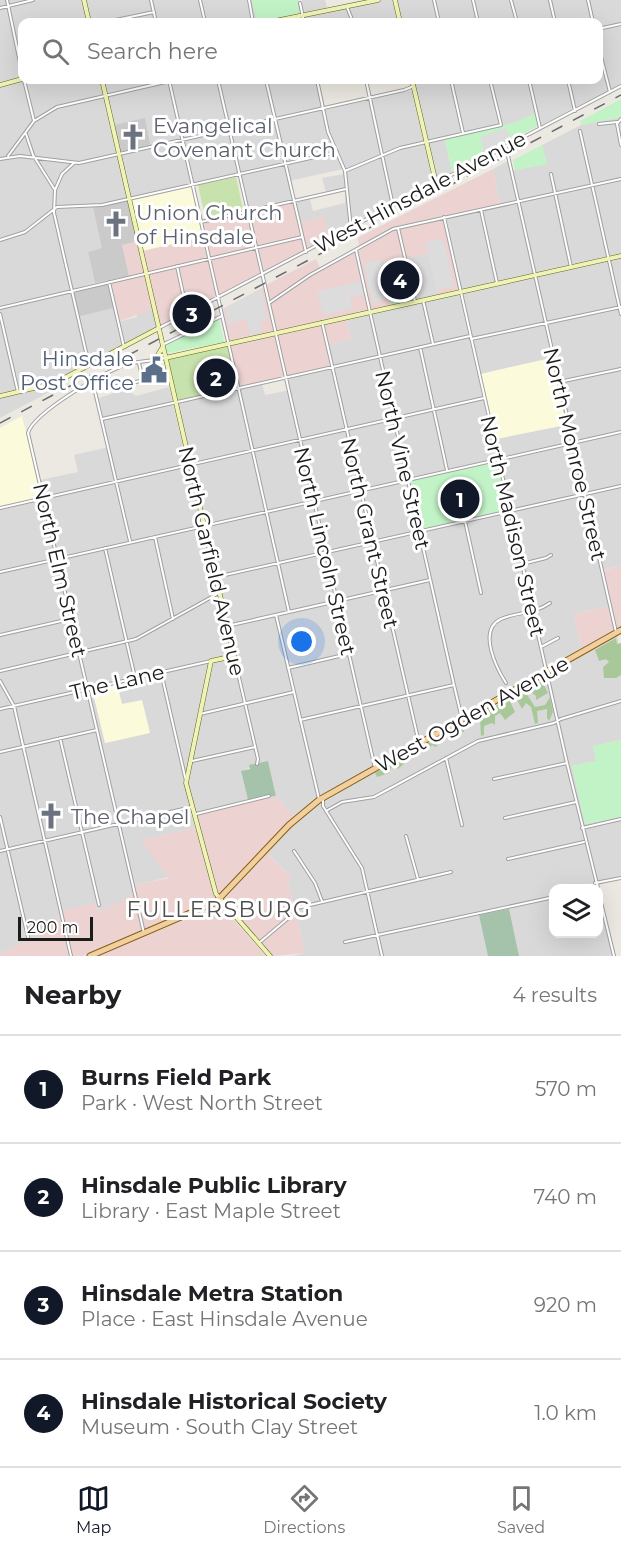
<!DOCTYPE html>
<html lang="en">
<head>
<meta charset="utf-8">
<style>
  body { margin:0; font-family:Montserrat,sans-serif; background:#f6f6f6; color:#202124 }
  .controls { position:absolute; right:18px; bottom:18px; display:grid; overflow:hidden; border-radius:12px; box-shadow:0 6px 24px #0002 }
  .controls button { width:54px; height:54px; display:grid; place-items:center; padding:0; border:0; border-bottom:2px solid #e0e0e0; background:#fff; color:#202124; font:30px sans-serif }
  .scale { position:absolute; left:18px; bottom:15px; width:75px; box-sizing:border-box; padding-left:6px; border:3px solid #1c1c1c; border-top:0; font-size:16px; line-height:21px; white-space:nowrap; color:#1c1c1c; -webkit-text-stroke:4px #fff; paint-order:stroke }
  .you { position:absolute; left:302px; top:642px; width:21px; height:21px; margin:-15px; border:4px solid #fff; border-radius:50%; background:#1a73e8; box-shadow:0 0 0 9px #1a73e833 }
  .badge { display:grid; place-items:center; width:39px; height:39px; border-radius:50%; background:#111827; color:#fff; font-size:20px; font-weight:700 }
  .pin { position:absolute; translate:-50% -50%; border:3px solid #fff; box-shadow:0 2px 6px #0006 }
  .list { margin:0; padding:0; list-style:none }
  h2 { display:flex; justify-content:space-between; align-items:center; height:78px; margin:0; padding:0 24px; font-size:26px }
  h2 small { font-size:20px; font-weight:400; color:#757577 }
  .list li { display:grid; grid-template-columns:39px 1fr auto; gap:18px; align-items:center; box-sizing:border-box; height:108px; padding:0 24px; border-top:2px solid #e0e0e0 }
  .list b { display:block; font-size:22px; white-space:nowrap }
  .list p { margin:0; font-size:20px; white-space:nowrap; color:#757577 }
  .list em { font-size:20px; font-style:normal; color:#757577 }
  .icon { flex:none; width:33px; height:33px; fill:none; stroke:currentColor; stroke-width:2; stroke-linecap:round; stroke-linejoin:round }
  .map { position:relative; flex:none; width:621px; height:956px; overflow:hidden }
  .search { position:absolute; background:#fff; box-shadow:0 6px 24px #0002; left:18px; right:18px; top:18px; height:66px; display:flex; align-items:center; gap:15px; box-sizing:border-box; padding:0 21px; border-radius:12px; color:#757577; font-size:22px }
  .sheet { height:510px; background:#fff }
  nav { display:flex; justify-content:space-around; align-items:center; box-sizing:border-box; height:84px; border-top:2px solid #e0e0e0; background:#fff; font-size:16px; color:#757577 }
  nav a { display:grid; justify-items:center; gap:3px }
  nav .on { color:#111827 }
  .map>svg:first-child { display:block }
  .residential { fill:#dad9d9; fill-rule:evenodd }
  .commercial { fill:#ecd3d2 }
  .education { fill:#fbfbdc }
  .religious { fill:#cacaca }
  .grass { fill:#c7e2ac }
  .forest { fill:#a8c89a }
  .cemetery { fill:#a5c3aa }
  .park { fill:#c2f3c6 }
  .parking { fill:#dcdcdc }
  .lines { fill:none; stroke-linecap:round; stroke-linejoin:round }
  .street-casing { stroke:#a0a0a0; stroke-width:4 }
  .secondary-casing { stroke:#5d670e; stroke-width:5 }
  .primary-casing { stroke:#865e0d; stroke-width:7 }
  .street { stroke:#fff; stroke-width:2 }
  .secondary { stroke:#f0f3b9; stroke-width:4 }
  .primary { stroke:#f2cfa1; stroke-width:5 }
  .rail { stroke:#6a6a6a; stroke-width:1.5; stroke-dasharray:12 12; stroke-linecap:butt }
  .labels { text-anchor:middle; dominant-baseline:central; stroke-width:6; stroke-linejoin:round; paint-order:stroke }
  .worship-label { font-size:21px; fill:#5b616d; stroke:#fff; text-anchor:start }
  .street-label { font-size:21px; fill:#1c1c1c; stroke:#fff }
  .service-label { font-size:21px; fill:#4e5e75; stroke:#fff; text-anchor:end }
  .neighbourhood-label { font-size:22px; letter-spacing:1.5px; fill:#4f4f4f; stroke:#fff }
</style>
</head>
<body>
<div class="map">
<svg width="621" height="956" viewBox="0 0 621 956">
  <rect width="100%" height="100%" fill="#ece9e2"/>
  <path class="residential" d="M0,0H83L88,22H22V80H101L129,198L102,249L88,252L95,283L70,290L77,317L114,308L117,322L137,317L136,313L153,309L157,327L54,382L0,394Z
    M86,0H252L296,14L304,13L302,0H325L327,8L362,0H393L398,22H91Z
    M396,0H621V23L599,28L598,22H401Z
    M621,26V84L538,127L535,114L514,123L445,140L452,172L329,239L300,222L295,202L310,199L313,211L345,203V189L326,193L322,178L343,174V169L289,181L293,200L249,210L240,173L131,197L121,155L151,148L145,119L114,125L104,80H319L326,110L416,89L414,80H598L599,31Z
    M621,117V255L462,290L446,216L500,204L493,169L508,161L510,171L546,164L542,145L581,125Z
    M428,253L438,295L416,300L407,258Z
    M621,258V566L601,570L609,606L574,614L581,648L547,667L496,439L566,424L551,358L481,374L463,293Z
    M459,293L497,461L411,481L421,529L508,509L544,669L317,798L294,816L276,796L268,761L260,763L178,403L262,384L265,395L290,390L287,378L334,368L329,344L351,339L346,318Z
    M55,384L57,388L0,418V397Z
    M169,387L232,654L0,708V510L44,500L40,480L78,472L74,455L109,447L99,398L126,389L136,396Z
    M617,636L621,654V740L593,746L596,761L572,766L585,824L621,817V879L598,885L616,956H292L305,953L288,882L292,878L267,853L293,823L320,802ZM554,888H598V933H554Z
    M233,657L258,763L241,772L248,800L191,813L195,828L142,840L169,877L132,886L134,895L98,912L96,903L61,917L48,932L0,953V711L92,689L106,743L150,732L122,705L117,684Z"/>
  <path class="commercial" d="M493,169L500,204L399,226L360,248L357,238Z
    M293,202L300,236L257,246L250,212Z
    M246,213L254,247L211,257L203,222Z
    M324,217L329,239L306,250L300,222Z
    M443,219L459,290L438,295L428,253L407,258L400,228Z
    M397,229L407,270L385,275L392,305L371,310L358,251Z
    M203,237L208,258L147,272L142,251Z
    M301,239L304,251L263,273L258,249Z
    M138,241L145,272L129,276L121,245Z
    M255,250L260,274L219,296L211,260Z
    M355,252L368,311L276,332L270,304L313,274Z
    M316,259L320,268L269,301L266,285Z
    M208,261L216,296L160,326L149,274Z
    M145,274L153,309L120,321L111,282Z
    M264,287L274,332L230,342L223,309Z
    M346,318L351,339L329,344L324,323Z
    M321,325L330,366L239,387L230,344Z
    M621,566V627L617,629L603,570Z
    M609,606L614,630L581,648L574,614Z
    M266,796L267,798L276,796L294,816L220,895L215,887L195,812Z
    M195,828L216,899L82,956H0V953L47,932L45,921L61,917L60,911L96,903L98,912L133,895L131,886L169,878L141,840Z
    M267,853L292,878L288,882L305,953L273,956L224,900Z
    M217,907L224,909L266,956H96Z"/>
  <path class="education" d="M191,187L203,237L142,251L131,200Z
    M551,358L566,425L496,439L481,374Z
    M22,416L42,498L0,508V428Z
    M117,684L122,704L142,700L150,733L105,743L92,689Z"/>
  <path class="religious" d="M145,118L151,148L121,155L114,125Z
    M129,198L138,241L122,245L129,276L95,283L88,252L102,248L93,207Z
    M108,283L114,308L77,317L72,292Z"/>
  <path class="grass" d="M236,177L243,209L205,217L198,185Z
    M227,345L237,388L177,401L168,358Z"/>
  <path class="forest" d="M616,638L617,644L621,643V675L616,678H604L603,667L609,662L606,659L599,661L595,650Z
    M542,681L548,693L536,700V696L530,691L526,693L535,707L545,705L550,697L553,712L549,721L547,718V709L537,711L538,723L535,724L531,707L526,703L522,709L516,698H510Z
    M509,699L515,712L505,720L500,713L495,716V725L492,723L484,726V735L481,736L480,719L474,717Z
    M464,723V732L457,731L458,735H446L436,747L432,745C427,752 422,750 415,754C409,758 403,765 398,769L392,766L389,773L377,777L375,773Z"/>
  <path class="cemetery" d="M268,761L276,796L248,800L241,771L250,769L249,765Z
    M509,909L519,956H488L479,915Z"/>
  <path class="park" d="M252,0H298L301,13L257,22Z
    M621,99V117L581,125L580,121Z
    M535,114L538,126L452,171L445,139L514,123Z
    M542,145L547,164L515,170L513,160Z
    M407,270L413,301L392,305L385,275Z
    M219,318L224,342L167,353L166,343Z
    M497,461L508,509L421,529L410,481Z
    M621,740V817L585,824L572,766L596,761L593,746Z"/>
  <path class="parking" d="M505,128L511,137L509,140L484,153L480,137Z
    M443,239L454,286L437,290L426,242Z
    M381,260L383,265L402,261L404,270L385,274L390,299L372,303L364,263Z
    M362,281L364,294L350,297L352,308L323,315L317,291Z
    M261,289L266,308L260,314L267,312L268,319L259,323L260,333L250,335L246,318L228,325L225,308Z"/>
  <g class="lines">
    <g class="street-casing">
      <path id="street" d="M7,0L22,72
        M151,0L156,22
        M200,0L205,22
        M249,0L253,22
        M434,0L439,22
        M473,0L478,22
        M511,0L517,22
        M550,0L555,22
        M588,0L593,22
        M300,3L304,22
        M347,7L353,22
        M0,8L33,0
        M106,22L154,12
        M598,29L621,24
        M598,45L610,92
        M169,80L289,612
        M218,80L375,768
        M266,80L306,252
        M317,80L328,132L345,171L351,229
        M366,80L393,206
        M451,80L463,133
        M529,80L540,128
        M568,80L575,111
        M621,119L617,124L621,145
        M34,121L57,107L174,80
        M599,124L617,122
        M580,131L621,314
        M26,134L33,155L55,190L54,213L89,365
        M506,147L616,632
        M8,156L34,121L24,80
        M0,159L20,156L79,163L404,90L414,86
        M345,171L400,148L501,125L490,80
        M551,174L571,267
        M55,190L62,174L74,163
        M481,210L497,283
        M444,217L567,763L598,888
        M201,222L346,189
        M398,228L415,301
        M0,240L25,232L57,207L102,205L337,152
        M177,266L187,312
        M109,282L124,347
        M423,300L433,344
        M269,303L310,275L393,229L621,179
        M0,308L302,237
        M0,314L18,392
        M322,322L419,743
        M159,328L621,86
        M471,339L621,307
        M162,345L222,316
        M420,347L447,470
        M139,363L143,381
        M108,374L112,387L169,375
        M559,382L621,369
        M93,383L130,541
        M102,419L470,336
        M0,508L484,398
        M465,521L481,593
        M155,537L173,619
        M105,548L135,678
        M522,564L546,558L551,555
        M0,572L621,432
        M216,577L621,486
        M276,615L319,799
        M227,626L430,580
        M0,635L70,619
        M541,647L558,638
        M234,656L258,759L257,764
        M288,668L348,654
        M0,671L136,639L219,593
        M161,672L186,781
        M0,681L14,706L71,956
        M506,683C497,669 477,630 501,619C517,612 534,614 550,603
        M454,685L462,719
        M0,709L211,661
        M200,714L294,692
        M300,720L454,685L356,250
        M60,738L99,905
        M0,752L97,730
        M446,758L462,825
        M192,761L255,747
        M494,779L567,763
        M323,800V806L362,868L382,956
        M326,811L342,802L374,797L478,741L554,723L561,719L621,701
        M196,814L269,796
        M0,817L28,937
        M505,818L576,802
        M582,828L621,819
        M406,836L418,879
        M0,851L192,807
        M294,851L315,883L322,901
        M508,859L584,842
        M595,883L621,878
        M598,890L614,956
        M297,908L451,872
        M144,933L28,433C34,412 107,370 128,364C139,361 153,361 165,358
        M260,942L292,915
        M345,942L554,897"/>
    </g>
    <g class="secondary-casing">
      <path id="secondary" d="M84,0L89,22
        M395,0L400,22
        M270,22L378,0
        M102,80L234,656L211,661L186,783L216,894L270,956
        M412,80L436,183
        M0,85L22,79
        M165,358L621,256
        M155,360L162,348
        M0,396L55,383L159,328"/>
    </g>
    <g class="primary-casing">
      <path id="primary" d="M90,956L216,902L289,825L319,800L621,630"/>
    </g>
    <use href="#street" class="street"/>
    <use href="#secondary" class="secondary"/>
    <use href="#primary" class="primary"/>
    <path class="rail" d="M0,423L621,95"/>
  </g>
  <defs>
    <g id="church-bare" transform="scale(2.07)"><path d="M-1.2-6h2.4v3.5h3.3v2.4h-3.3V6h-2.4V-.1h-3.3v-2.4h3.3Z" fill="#6b7280" stroke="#fff" stroke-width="2.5" paint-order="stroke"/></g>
    <g id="civic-bare" transform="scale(2.07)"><path d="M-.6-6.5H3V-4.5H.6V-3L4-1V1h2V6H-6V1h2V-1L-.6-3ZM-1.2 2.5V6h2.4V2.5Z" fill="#5c6f8a" stroke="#fff" stroke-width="2.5" paint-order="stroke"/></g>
  </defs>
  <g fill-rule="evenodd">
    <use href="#church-bare" x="133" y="137"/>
    <use href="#church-bare" x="116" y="224"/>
    <use href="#civic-bare" x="154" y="370"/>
    <use href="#church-bare" x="51" y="816"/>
  </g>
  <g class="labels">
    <g class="worship-label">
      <text x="153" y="125">Evangelical<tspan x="153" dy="24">Covenant Church</tspan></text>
      <text x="136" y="212">Union Church<tspan x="136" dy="24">of Hinsdale</tspan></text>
      <text x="71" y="816">The Chapel</text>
    </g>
    <g class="street-label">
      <text transform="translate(420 192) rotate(-28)">West Hinsdale Avenue</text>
      <text transform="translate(575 454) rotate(77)">North Monroe Street</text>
      <text transform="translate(403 460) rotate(77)">North Vine Street</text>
      <text transform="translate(513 526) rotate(77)">North Madison Street</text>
      <text transform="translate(370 533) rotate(77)">North Grant Street</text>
      <text transform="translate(325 551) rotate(77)">North Lincoln Street</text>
      <text transform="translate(212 561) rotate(77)">North Garfield Avenue</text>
      <text transform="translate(60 570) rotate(77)">North Elm Street</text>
      <text transform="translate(117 682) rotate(-13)">The Lane</text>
      <text transform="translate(472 714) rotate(-29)">West Ogden Avenue</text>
    </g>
    <g class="service-label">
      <text x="134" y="358">Hinsdale<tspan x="134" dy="24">Post Office</tspan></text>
    </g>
    <g class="neighbourhood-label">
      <text x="219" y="909">FULLERSBURG</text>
    </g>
  </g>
</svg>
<div class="controls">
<button><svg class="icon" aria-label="layers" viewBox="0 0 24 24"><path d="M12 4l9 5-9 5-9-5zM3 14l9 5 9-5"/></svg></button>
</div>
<div class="scale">200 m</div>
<div class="you"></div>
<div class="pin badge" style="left:460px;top:499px">1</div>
<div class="pin badge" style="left:216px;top:378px">2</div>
<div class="pin badge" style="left:192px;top:314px">3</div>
<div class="pin badge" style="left:400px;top:280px">4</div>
<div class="search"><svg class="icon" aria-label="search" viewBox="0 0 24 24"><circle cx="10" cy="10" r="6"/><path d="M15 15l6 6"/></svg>Search here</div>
</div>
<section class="sheet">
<h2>Nearby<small>4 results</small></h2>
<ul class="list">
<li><span class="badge">1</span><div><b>Burns Field Park</b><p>Park · West North Street</p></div><em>570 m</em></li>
<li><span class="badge">2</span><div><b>Hinsdale Public Library</b><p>Library · East Maple Street</p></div><em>740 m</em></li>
<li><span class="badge">3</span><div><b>Hinsdale Metra Station</b><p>Place · East Hinsdale Avenue</p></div><em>920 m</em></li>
<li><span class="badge">4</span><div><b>Hinsdale Historical Society</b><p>Museum · South Clay Street</p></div><em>1.0 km</em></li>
</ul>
</section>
<nav>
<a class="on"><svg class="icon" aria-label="map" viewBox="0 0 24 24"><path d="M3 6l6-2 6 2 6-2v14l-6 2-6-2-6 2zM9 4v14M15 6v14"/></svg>Map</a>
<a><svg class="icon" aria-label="directions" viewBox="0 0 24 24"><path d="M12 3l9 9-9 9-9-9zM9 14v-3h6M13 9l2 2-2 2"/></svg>Directions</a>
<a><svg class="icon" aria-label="saved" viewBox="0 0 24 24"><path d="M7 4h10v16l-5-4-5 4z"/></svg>Saved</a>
</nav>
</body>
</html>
